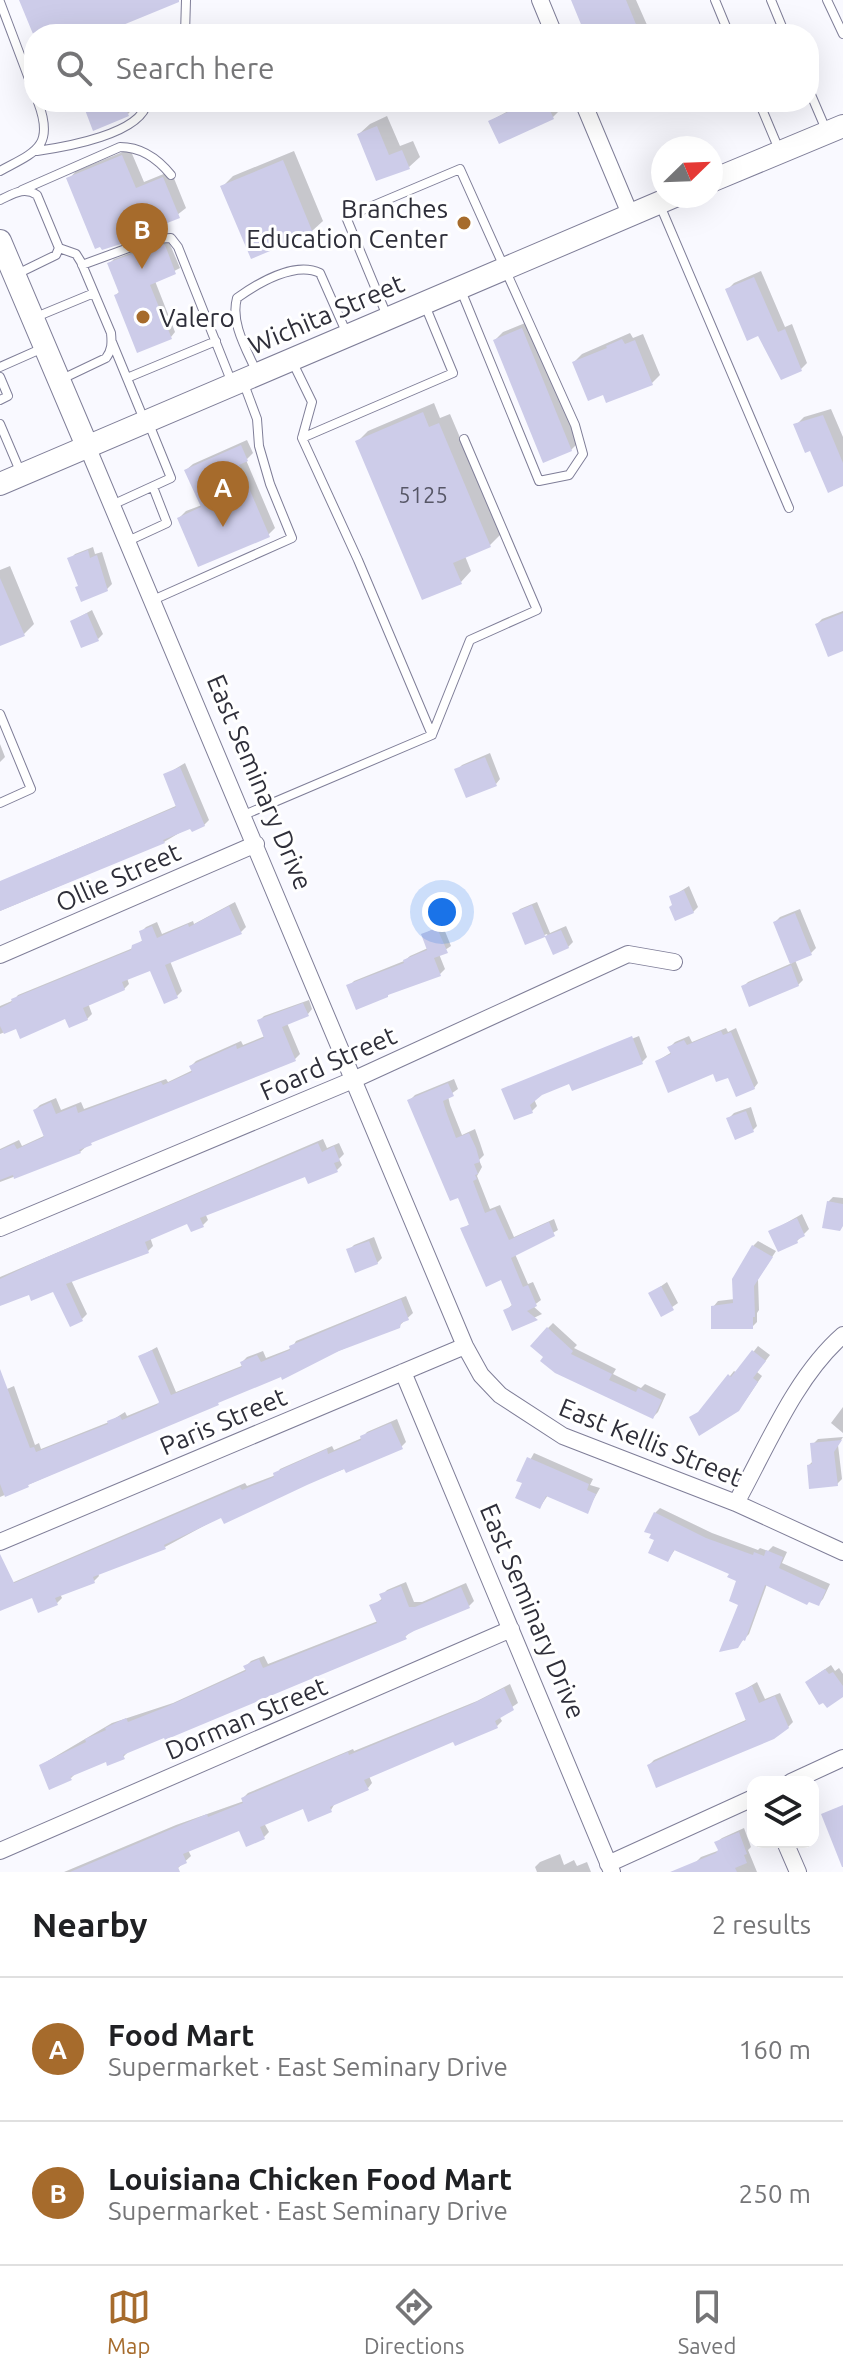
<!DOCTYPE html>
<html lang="en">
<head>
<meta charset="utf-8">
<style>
  body { margin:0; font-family:Ubuntu,sans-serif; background:#f6f6f6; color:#202124 }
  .controls { position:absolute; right:24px; bottom:24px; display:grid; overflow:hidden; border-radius:16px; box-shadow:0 8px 32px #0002 }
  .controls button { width:72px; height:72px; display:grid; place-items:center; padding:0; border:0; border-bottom:2px solid #e0e0e0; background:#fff; color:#202124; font:40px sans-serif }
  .compass { position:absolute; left:651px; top:136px; width:72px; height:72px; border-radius:50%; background:#fff; box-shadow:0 8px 32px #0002; rotate:67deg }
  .you { position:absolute; left:442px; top:912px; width:28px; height:28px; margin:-20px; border:6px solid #fff; border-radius:50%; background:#1a73e8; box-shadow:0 0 0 12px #1a73e833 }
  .badge { display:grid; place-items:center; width:52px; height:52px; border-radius:50%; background:#a66b2c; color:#fff; font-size:26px; font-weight:700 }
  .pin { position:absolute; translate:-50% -66px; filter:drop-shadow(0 2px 4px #0008) }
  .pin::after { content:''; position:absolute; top:42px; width:28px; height:24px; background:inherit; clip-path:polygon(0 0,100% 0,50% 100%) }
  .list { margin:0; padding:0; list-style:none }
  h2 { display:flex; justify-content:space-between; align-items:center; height:104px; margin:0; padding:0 32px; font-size:34px }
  h2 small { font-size:26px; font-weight:400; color:#757577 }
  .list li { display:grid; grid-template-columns:52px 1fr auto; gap:24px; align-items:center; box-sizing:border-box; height:144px; padding:0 32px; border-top:2px solid #e0e0e0 }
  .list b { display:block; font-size:30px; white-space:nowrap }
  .list p { margin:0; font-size:26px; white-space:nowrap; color:#757577 }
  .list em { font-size:26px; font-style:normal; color:#757577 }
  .icon { flex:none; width:44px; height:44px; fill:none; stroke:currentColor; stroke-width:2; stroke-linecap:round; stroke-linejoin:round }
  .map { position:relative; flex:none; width:843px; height:1872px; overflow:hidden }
  .search { position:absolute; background:#fff; box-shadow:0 8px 32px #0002; left:24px; right:24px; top:24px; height:88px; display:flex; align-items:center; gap:20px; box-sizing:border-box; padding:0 28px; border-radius:32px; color:#757577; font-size:30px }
  .sheet { height:392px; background:#fff }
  nav { display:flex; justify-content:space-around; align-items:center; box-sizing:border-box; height:112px; border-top:2px solid #e0e0e0; background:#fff; font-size:22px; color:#757577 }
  nav a { display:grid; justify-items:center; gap:4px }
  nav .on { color:#a66b2c }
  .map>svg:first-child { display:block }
  .shadow { fill:#0003 }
  .building { fill:#cdcce9 }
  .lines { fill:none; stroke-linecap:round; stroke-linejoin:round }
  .lane-casing { stroke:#7f7e98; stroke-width:10 }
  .street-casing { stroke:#7f7e98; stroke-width:18 }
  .secondary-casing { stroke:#7f7e98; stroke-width:24 }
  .lane { stroke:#fff; stroke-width:8 }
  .street { stroke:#fff; stroke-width:16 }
  .secondary { stroke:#fff; stroke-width:22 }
  .poi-dot { fill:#a66b2c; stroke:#fff; stroke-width:3 }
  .labels { text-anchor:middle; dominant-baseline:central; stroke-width:6; stroke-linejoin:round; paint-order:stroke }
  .number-label { font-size:22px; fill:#565666 }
  .poi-label { font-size:26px; fill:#2f2f3a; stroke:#fff; text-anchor:end }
  .street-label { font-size:26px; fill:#2f2f3a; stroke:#fff }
</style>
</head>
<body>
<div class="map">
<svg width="843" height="1872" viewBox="0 0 843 1872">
  <rect width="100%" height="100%" fill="#f9f9ff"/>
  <path class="shadow" d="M576,0H636L651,34H611L607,22Z
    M84,102H138V103L128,114Z
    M506,102H553L558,112L553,117L490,121L510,110Z
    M616,102H640L620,111Z
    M387,116L400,146L413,141L420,157L409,167L378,179L359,134L370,124Z
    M130,149L144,182L171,171L186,208L158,230L69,179L76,171Z
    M294,151L323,221L312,231L252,257L222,187L233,176Z
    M161,242H169L180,268L155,281L175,332L171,337L116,295L120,291L109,264L114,259Z
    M761,271L785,327L792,324L807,363L800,370L759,333L727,290L734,283Z
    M530,321L579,442L571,450L495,340L503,332Z
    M630,333L633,338L643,334L660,375L652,383L605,392L574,362L582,354Z
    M434,403L440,418L450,414L501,534L490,545L465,556L471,571L461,582L357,442L368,431Z
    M831,409L843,437V484L812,448L796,425L804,417Z
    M247,440L253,453L246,460L275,528L268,535L179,518L186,511L202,505L186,470L193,464Z
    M93,547L95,554L102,552L112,584L107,589L80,585L70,559L75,554Z
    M10,566L34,624L24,634L0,639V570Z
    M92,610L103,634L98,639L72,621Z
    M843,611V649L817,624L822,619Z
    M0,744L5,757L0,762Z
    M490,753L500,779L496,784L457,770L462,765Z
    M185,763L209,820L204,825L191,826L164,842L0,911V882L178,805L165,775Z
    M689,886L698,907L693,912L674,904L671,897Z
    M235,902L246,927L241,932L170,961L182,991L177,996L151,968L127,978L129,984L124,989L88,1003L92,1014L87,1019L66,1016L17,1027L0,1034V1006L14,1000L18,995L133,948L144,939L141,932L146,927L157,922L162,934L193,921L194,924Z
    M537,902L550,933L566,926L573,942L568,947L554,952L547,934L526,942L515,914L520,909Z
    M800,909L816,948L811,953L795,960L803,980L798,985L743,987L748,982L792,963L775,922L780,917Z
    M442,924L451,946L439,954L445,969L440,974L391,992L387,996L349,986L354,981L404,961L410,956L428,948L423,935Z
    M309,1000L312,1009L308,1014L287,1023L300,1054L295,1059L95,1139L80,1152L0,1182V1149L19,1140L22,1146L46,1135L35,1110L40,1105L56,1098L61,1110L81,1102L84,1109L166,1079L168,1082L193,1070L191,1066L196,1061L241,1041L243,1045L265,1036L259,1021L264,1016Z
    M726,1028L728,1032L736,1028L758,1083L754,1088L729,1075L657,1061L672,1052L670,1047L675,1042L689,1036L692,1042Z
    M639,1036L647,1057L642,1062L573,1088L570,1082L541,1093L534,1099L537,1106L532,1111L504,1089Z
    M454,1079L458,1089L448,1096L450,1105L462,1135L475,1129L480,1143L484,1155L479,1160L482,1167L477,1176L490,1209L500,1205L514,1237L554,1219L558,1230L515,1254L528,1284L533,1282L541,1300L533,1306L542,1314L513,1328L505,1311L513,1304L502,1278L463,1229L471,1223L410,1100L415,1095Z
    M751,1107L757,1126L752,1131L729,1118L734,1113Z
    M323,1139L327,1148L339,1143L344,1154L339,1159L342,1165L337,1170L306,1175L205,1213L208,1220L203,1225L188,1222L150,1237L153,1246L148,1251L71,1280L87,1314L82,1319L54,1289L30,1292L0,1304V1277Z
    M833,1197L843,1198V1223L828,1202Z
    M802,1214L809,1229L797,1241L770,1232Z
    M374,1237L382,1258L377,1263L349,1250L354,1245Z
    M758,1241L776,1251L758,1279L759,1310L757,1313V1322L752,1327L713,1307L718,1301L735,1299L753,1246Z
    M667,1282L678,1303L662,1314L650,1294Z
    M406,1296L413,1313L399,1326L282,1374L0,1497V1392L14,1386L35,1445L39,1443L41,1449L109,1422L125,1412L127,1416L161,1402L141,1356L157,1347L176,1392L244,1365L242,1362L247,1357L263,1351L266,1358L292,1348L296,1341Z
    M553,1323L577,1345L574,1348L616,1369L613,1374L641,1388L645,1384L666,1394L658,1412L653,1417L556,1371L548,1328Z
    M758,1346L770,1355L757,1372L762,1376L743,1404L691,1418L704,1409L730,1376L734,1371L737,1373Z
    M843,1407V1433L831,1423Z
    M397,1419L406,1442L401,1447L222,1516L165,1547L98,1573L99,1576L94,1581L60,1594L62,1598L57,1603L33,1596L0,1609V1588L245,1483L247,1486L276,1475L280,1469L332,1446L334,1450L362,1438L367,1432Z
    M843,1437L838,1445L842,1479L837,1484L809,1465L814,1460L813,1444L818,1439Z
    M534,1453L593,1479L590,1485L600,1488L587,1511L548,1495L540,1507L524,1482L519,1480Z
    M660,1508L712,1533L758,1550L760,1548L768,1551L773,1546L787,1552L782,1563L830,1584L823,1599L818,1604L767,1584L749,1634L737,1646L741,1604L738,1580L731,1573L676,1548L668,1560L657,1539L655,1513Z
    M406,1582L414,1602H422L466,1583L474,1601L469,1606L410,1632L405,1637L166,1735L128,1752L123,1757L107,1759L76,1773L71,1778L41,1765L112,1723L173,1703L247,1669L246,1666L251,1661L264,1656L268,1664L378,1621L372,1606L383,1598L382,1595L387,1590Z
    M831,1665L835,1671L839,1668L843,1674V1697L812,1678Z
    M757,1682L765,1699L780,1693L793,1722L788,1727L649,1765L654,1760L748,1719L737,1694Z
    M510,1684L518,1703L499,1716L502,1721L497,1726L454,1739L369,1776L372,1783L368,1788L335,1803L331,1810L304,1807L264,1823L269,1832L264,1837L240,1828L188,1850L191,1856L178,1868L170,1872H64L176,1825L244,1801L243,1798L248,1793L353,1749L354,1751L477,1701Z
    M744,1828L751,1847L748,1850L757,1872H700L696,1862L701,1857L720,1850L717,1842L722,1838Z
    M560,1854L564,1865L574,1860L577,1866L587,1862L591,1872H537L535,1867L540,1862Z"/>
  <path class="building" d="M19,0H179V2L101,34H33Z
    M571,0H626L640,34H609L606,25L585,34Z
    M82,102H123L129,116L93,131Z
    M504,102H546L554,119L499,144L488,121L508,112Z
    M377,126L389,155L402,150L410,169L376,181L357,134Z
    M122,155L136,188L163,177L180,218L157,227L159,232L102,250L100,247L95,249L66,178Z
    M283,160L313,233L251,259L220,186Z
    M165,245L176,274L150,285L172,339L137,353L114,295L119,293L107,263L154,246Z
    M754,277L778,332L785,329L802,371L781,380L758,336L747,341L725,289Z
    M522,328L572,451L543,463L493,340Z
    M622,339L625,344L635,340L653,385L606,403L603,395L588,401L572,362L607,348L606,346Z
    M423,412L429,427L439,423L491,547L453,563L462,584L422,600L355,441Z
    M823,415L843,463V486L828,493L810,451L805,453L793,424Z
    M241,445L248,461L239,465L270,537L198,567L177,518L201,507L184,470Z
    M88,550L90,558L97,555L108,591L81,602L75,587L78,586L67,558Z
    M0,578L25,636L0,646Z
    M87,613L99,641L81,648L70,621Z
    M843,613V651L828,657L815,624Z
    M485,757L497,786L466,798L454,769Z
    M180,767L205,826L192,832L190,829L163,840L165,843L0,911V881L176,807L163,774Z
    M684,890L694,913L675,921L669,907L672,905L669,896Z
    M532,905L545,936L561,930L569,948L553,955L545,937L525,945L512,913Z
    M229,906L242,934L165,965L178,998L164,1004L150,971L122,982L125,990L83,1008L88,1020L69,1028L65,1019L20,1039L16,1029L4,1034L0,1026V1008L12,1002L11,999L131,950L132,945L142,941L139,931L152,926L157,938L188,924L189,927Z
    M795,913L812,955L790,964L773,922Z
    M437,928L448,953L434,958L441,976L388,995V997L356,1010L346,985L404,963L403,960L427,950L421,934Z
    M791,965L799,986L749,1007L741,986Z
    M303,1003L309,1016L282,1027L296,1061L91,1143L92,1145L79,1150L81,1153L14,1179L13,1175L0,1180V1150L14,1144L17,1149L44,1137L33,1110L51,1102L56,1114L76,1106L78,1113L161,1082L163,1085L192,1072L189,1066L236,1045L237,1049L264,1038L257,1020Z
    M721,1031L723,1035L731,1032L755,1089L736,1097L728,1078L716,1082L713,1074L668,1093L655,1061L671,1054L667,1047L684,1040L687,1045Z
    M632,1036L643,1064L572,1091L569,1084L542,1095L530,1105L533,1113L514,1120L501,1089Z
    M448,1083L454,1096L443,1101L446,1111L456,1138L469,1133L476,1148L480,1162L474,1164L478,1174L475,1175L477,1179L473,1181L485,1213L495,1209L509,1240L549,1222L555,1236L511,1258L523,1287L528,1285L537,1306L527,1311L538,1320L512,1331L503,1310L512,1306L501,1280L486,1287L460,1228L469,1225L458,1198L450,1201L407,1100Z
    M746,1111L754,1132L735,1140L726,1118Z
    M318,1143L322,1152L334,1146L340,1161L334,1163L338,1172L308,1184L305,1177L200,1218L204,1227L191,1232L187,1224L145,1242L149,1253L66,1284L83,1321L70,1327L53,1292L31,1301L29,1295L0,1306V1279L40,1260Z
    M827,1201L843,1204V1226L840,1231L822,1228Z
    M797,1218L805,1236L797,1240L798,1243L778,1252L768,1231Z
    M369,1241L378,1264L355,1273L346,1249Z
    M752,1245L773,1257L754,1286L755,1317H753V1329H711V1306L733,1303L732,1279Z
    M661,1286L674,1310L661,1317L648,1293Z
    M401,1299L409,1320L401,1323L400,1328L339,1351L282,1380L281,1377L218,1403L219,1405L28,1485L29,1487L5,1497L0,1484V1369L30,1448L34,1447L36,1452L108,1424L107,1421L120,1416L122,1420L157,1405L159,1402L138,1356L152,1350L171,1395L242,1367L240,1362L257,1355L261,1362L290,1350L289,1346Z
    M547,1327L573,1351L571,1354L612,1374L609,1380L636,1392L638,1388L662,1400L653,1419L555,1373L540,1361L543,1357L530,1346Z
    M752,1350L766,1361L753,1378L758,1382L739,1411L699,1436L689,1417L698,1412L728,1374L731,1377Z
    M391,1423L403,1449L346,1473L344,1469L307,1485L224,1524L221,1518L164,1545L166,1549L93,1577L95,1583L55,1598L58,1605L38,1613L32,1598L0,1611V1554L14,1583L240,1487L242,1490L274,1477L273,1473L327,1449L328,1454L361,1440L360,1436Z
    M842,1440L834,1452L838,1486L809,1489L807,1465L812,1464L810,1443Z
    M527,1457L589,1484L587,1490L596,1494L588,1514L546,1496L540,1509L515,1498L522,1483L516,1481Z
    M654,1512L706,1538L753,1555L754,1552L764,1556L766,1550L783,1557L779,1568L826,1590L819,1606L809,1602L807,1605L765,1585L745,1641L743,1640L738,1648L719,1652L738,1605L729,1601L736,1581L727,1577L729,1574L674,1550L668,1562L648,1553L654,1540L649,1538L651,1534L644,1532Z
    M401,1586L409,1607H415L461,1587L470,1608L414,1631L405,1636L407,1639L165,1740L164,1738L123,1755L125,1759L107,1766L106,1762L70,1777L72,1780L49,1790L39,1765L86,1742L85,1739L106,1730L105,1728L126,1718L128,1722L166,1707L246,1671L243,1666L259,1659L263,1668L377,1623L369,1605L382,1600L379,1594Z
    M825,1669L829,1674L833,1672L843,1686V1697L827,1708L823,1703L819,1705L805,1682Z
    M752,1686L759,1703L775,1696L789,1728L774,1739L656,1788L647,1765L746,1721L735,1693Z
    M504,1688L514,1710L495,1721L498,1728L455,1746L453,1742L364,1780L369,1790L330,1807L332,1812L308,1822L303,1809L260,1827L265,1839L246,1847L239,1831L183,1854L187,1863L178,1867L180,1872H70L207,1814L208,1817L243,1803L241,1798L348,1752L349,1755L470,1705Z
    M843,1805V1867H842L821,1814Z
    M739,1832L747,1854L744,1855L747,1863L735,1868L737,1872H670L716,1853L718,1850L714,1842Z"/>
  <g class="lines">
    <g class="lane-casing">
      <path id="lane" d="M715,0L729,34
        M771,0L785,34
        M827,0L843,34
        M0,2L34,92
        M185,34L186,0
        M809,90L827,132
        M759,102L780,152
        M37,151C65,147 142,134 147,102
        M0,171C35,152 55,147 38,102
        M22,190L120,147C142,147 158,159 171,175
        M0,200C13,194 24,186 37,195L59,248L56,255L15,275
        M659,203L789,508
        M59,248L76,254L81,262L111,333C112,343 112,350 106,358L62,379
        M82,265L153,239L171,238L178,247L232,383
        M387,316L346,217L460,169L575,425L583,454L569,475L539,481L460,288
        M36,317L94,293
        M112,342L145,422
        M292,361L312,402L302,438L358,560L432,735
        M0,367L43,348
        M257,373C247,350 230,323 237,298C258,283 295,261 320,273L347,334
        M0,377L8,396L0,400
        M127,378L216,341
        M0,424L20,471
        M302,438L453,373L424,303
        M112,505L171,478L149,424
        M128,541L167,523L153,487
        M153,600L292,538L270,484L259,446L257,419L244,384
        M0,714L31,789L0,803
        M244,815L432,735L470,640L537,610L464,439"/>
    </g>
    <g class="street-casing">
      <path id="street" d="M540,0L554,34
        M583,102L630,214
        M87,446L465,1346L481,1375L500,1395L563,1436L736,1503L843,1552
        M0,955L256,844
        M0,1228L353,1080L628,954L674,962
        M403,1372L612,1872
        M736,1503C767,1447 795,1377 843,1335
        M0,1542L465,1346
        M791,1782L843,1758
        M785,1842L798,1872
        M0,1851L511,1629
        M608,1864L753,1798"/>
    </g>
    <g class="secondary-casing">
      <path id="secondary" d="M711,181L843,126
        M0,241L87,446
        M0,484L675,196"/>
    </g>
    <use href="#lane" class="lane"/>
    <use href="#street" class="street"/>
    <use href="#secondary" class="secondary"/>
  </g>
  <g class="poi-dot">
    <circle cx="464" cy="223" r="8"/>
    <circle cx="143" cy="317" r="8"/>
  </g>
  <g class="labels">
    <g class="number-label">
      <text x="423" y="494">5125</text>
    </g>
    <g class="poi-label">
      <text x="448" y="208">Branches<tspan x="448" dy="30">Education Center</tspan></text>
      <text x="159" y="317" text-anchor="start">Valero</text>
    </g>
    <g class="street-label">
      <text transform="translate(326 314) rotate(-23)">Wichita Street</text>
      <text transform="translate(260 782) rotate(67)">East Seminary Drive</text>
      <text transform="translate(118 877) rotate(-24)">Ollie Street</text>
      <text transform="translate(328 1063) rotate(-24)">Foard Street</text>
      <text transform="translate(223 1421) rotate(-23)">Paris Street</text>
      <text transform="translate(651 1442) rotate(22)">East Kellis Street</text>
      <text transform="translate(533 1611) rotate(67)">East Seminary Drive</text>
      <text transform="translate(246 1718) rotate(-23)">Dorman Street</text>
    </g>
  </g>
</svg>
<div class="controls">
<button><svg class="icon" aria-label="layers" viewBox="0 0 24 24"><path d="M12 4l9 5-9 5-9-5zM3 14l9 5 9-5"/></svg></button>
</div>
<svg class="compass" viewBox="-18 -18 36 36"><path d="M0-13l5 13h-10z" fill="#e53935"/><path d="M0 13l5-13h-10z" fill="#757577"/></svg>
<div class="you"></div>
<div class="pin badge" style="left:223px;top:527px">A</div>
<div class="pin badge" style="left:142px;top:269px">B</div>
<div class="search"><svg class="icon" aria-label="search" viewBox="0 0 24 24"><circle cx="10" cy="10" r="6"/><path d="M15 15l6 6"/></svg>Search here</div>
</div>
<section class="sheet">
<h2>Nearby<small>2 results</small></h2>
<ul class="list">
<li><span class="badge">A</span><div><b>Food Mart</b><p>Supermarket · East Seminary Drive</p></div><em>160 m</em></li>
<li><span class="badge">B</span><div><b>Louisiana Chicken Food Mart</b><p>Supermarket · East Seminary Drive</p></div><em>250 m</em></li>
</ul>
</section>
<nav>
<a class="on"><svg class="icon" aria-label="map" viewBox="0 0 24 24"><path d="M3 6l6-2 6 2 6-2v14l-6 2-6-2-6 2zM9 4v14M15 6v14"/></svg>Map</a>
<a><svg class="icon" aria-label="directions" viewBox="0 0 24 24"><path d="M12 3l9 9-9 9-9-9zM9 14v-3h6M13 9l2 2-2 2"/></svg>Directions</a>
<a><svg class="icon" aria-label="saved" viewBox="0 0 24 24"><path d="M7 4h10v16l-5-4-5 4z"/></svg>Saved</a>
</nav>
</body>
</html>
